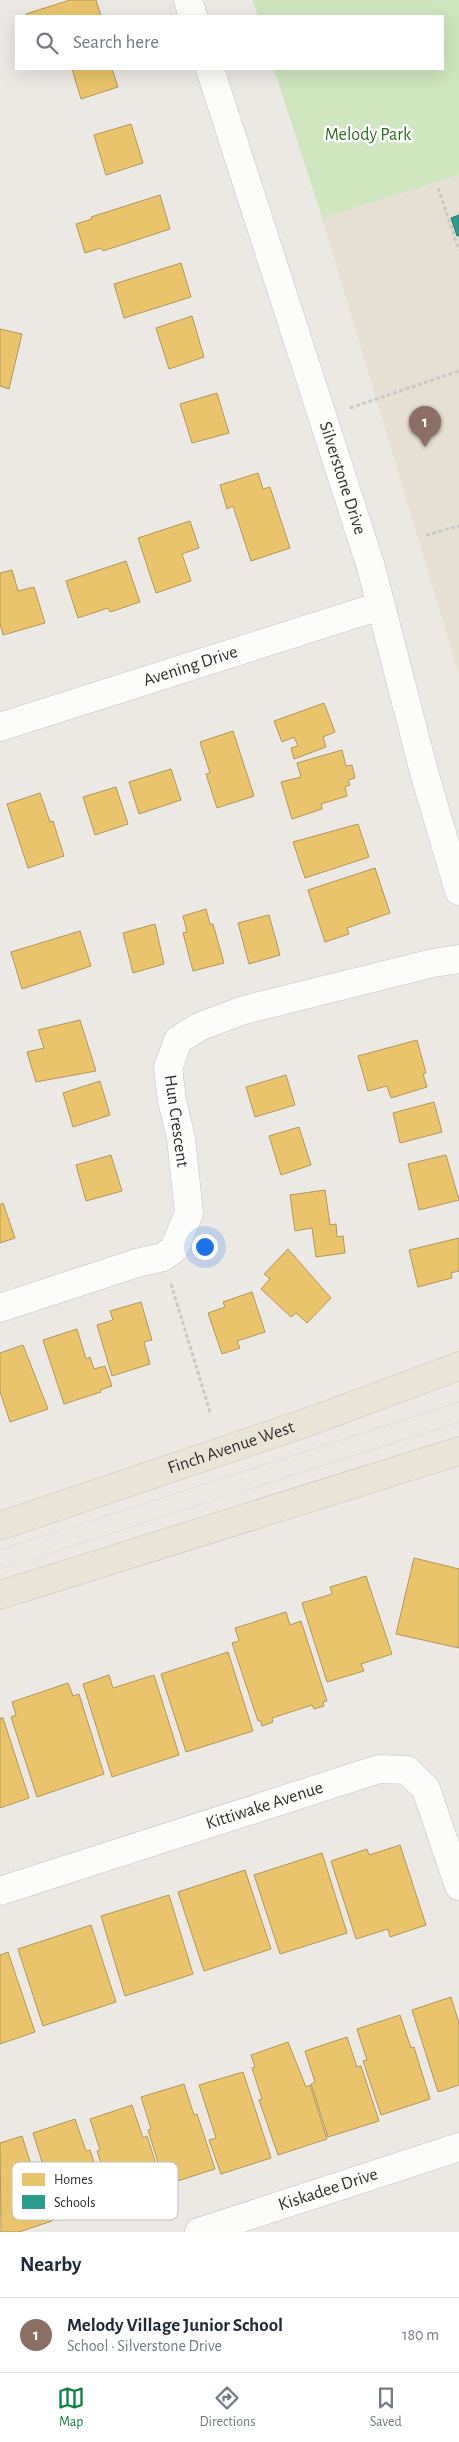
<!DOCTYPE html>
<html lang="en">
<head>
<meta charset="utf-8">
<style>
  body { margin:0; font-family:"Alegreya Sans",sans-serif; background:#f6f6f7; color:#1f2937 }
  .you { position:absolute; left:204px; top:1246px; width:18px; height:18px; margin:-12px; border:4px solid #fff; border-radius:50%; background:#1a73e8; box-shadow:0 0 0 8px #1a73e833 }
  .badge { display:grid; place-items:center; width:32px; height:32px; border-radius:50%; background:#0b8043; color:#fff; font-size:16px; font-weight:700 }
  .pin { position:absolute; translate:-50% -41px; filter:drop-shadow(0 1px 2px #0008) }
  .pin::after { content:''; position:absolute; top:26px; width:18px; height:15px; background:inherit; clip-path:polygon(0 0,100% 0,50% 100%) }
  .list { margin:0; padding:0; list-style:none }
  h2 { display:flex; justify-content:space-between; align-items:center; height:65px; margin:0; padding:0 20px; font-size:21px }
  h2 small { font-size:16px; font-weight:400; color:#747a83 }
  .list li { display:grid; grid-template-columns:32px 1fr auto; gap:15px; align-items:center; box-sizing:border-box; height:75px; padding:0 20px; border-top:1px solid #e0e1e3 }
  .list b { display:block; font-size:19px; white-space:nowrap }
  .list p { margin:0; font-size:16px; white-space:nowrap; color:#747a83 }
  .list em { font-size:16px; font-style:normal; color:#747a83 }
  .icon { flex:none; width:28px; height:28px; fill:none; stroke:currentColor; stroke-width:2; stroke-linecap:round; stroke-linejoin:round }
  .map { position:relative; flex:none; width:459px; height:2232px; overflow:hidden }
  .search { position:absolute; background:#fff; box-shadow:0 5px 20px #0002; left:15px; right:15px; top:15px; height:55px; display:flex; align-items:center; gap:12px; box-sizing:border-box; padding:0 18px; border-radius:0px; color:#747a83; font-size:19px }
  .sheet { height:140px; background:#fff }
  nav { display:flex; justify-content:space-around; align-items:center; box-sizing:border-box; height:70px; border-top:1px solid #e0e1e3; background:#fff; font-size:14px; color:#747a83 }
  nav a { display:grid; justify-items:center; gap:2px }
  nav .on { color:#0b8043 }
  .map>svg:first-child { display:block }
  .education { fill:#e6e0d3 }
  .green { fill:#cee6be }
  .homes { fill:#e9c46a; stroke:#b19758 }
  .schools { fill:#2a9d8f; stroke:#2b7c72 }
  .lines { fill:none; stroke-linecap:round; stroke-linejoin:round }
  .minor-casing { stroke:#c5c4c5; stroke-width:29 }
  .major-casing { stroke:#c6c5c4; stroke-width:29 }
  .path { stroke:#c9c9c8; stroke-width:3; stroke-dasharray:4 2.5; stroke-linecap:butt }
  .minor { stroke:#fcfcfb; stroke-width:28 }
  .major { stroke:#e8e4d6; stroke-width:28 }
  .tram { stroke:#dfdfe1; stroke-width:1 }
  .labels { text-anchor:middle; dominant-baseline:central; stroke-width:5; stroke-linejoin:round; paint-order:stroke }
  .park-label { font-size:18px; fill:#2c6e1b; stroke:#fff }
  .street-label { font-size:18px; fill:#2e2e2e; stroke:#fff }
  .key { fill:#fff; stroke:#c0c0c0; stroke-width:1 }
  .key-label { font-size:14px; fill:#2e2e2e }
</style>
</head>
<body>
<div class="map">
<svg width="459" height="2232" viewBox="0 0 459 2232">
  <rect width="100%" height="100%" fill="#ece8e4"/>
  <path class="education" d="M459,175V675L322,218Z"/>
  <path class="green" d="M252,0H459V175L322,218L274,69H443V16H258Z"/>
  <path class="homes" d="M70,0H96L101,16H27L26,14Z
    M72,69H112L118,87L81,99Z
    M131,124L143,163L106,175L94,135Z
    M160,195L170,229L103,251L101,248L85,253L76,224L92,219L91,217Z
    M181,263L191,297L124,318L114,284Z
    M192,316L204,357L169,369L156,328Z
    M0,329L22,334L9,389L0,386Z
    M217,393L229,433L192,443L180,404Z
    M258,473L263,489L270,487L290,548L251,561L233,506L227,509L220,485Z
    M190,521L199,548L182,554L191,581L156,593L138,538Z
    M126,561L140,602L110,612L108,608L78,618L66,581Z
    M12,570L18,591L34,587L45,623L3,635L0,624V573Z
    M324,703L335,732L323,737L326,747L294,759L291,748L298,746L294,737L282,742L274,721Z
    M233,731L254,796L217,808L206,774L210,773L200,742Z
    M342,750L346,766L352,765L355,778L348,780L350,785L345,787L347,796L321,804L322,809L292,819L281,782L301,777L297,763Z
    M171,769L181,800L139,814L129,782Z
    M116,787L128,824L95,835L83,797Z
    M40,793L50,822L53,821L64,856L28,868L7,804Z
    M358,824L369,857L305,878L293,842Z
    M375,868L390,913L347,928L349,934L325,942L308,890Z
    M206,909L210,924H213L224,963L193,971L183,933L187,932L183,916Z
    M269,915L280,955L249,964L238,923Z
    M155,924L164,964L133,973L123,933Z
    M80,931L91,966L22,989L11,952Z
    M80,1020L96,1071L36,1082L27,1052L44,1048L38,1030Z
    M417,1040L426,1073L423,1074L427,1087L391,1098L387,1086L368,1091L358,1056Z
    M286,1075L295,1105L255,1117L246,1087Z
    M100,1081L110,1115L73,1127L63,1093Z
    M434,1102L442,1132L400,1143L393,1113Z
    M299,1127L311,1165L281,1175L269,1136Z
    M111,1155L122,1191L86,1201L76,1165Z
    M446,1155L459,1200L419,1210L408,1164Z
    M325,1190L330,1225L336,1224L337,1237L343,1236L345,1253L316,1257L312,1228L295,1231L290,1195Z
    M3,1203L15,1238L0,1243V1205Z
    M459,1238V1271L451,1273L452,1278L418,1287L409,1250Z
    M288,1249L331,1298L307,1323L296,1313L291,1317L261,1289L270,1279L264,1274Z
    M252,1292L265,1332L237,1341L240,1348L222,1354L208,1313L225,1307L223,1302Z
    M141,1302L152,1340L144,1342L150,1364L112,1376L97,1325L113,1320L110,1311Z
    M77,1329L86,1359L90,1357L94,1369L105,1366L112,1386L100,1390L101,1392L64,1404L43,1340Z
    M23,1345L48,1409L10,1422L0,1391V1353Z
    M414,1558L459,1569V1648L396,1634Z
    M366,1576L392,1654L361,1664L364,1671L327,1682L302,1603L332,1594L330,1587Z
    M286,1612L290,1625L301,1621L327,1701L323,1702L324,1706L314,1709L312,1705L272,1718L273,1722L262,1726L260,1720L258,1721L232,1643L239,1641L235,1628Z
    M228,1652L253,1731L186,1752L161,1674Z
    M109,1675L113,1688L154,1675L179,1755L112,1777L83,1684Z
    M68,1683L73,1696L79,1694L104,1774L37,1797L11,1717L16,1715L12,1702Z
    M0,1718H3L29,1798L0,1808Z
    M400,1845L426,1925L390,1937L388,1929L356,1939L331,1861L367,1849L369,1855Z
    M322,1853L347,1933L280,1954L254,1875Z
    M245,1870L271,1949L204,1971L178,1892Z
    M169,1895L193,1974L125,1996L101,1916Z
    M91,1925L116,2002L43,2026L18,1949Z
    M8,1952L35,2032L0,2044V1955Z
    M451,1997L459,2023V2085L438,2092L412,2010Z
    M400,2015L411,2048L414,2047L430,2099L381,2115L363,2061L367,2060L357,2029Z
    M347,2037L357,2067L361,2066L379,2121L328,2137L311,2084L315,2082L305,2051Z
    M288,2042L306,2087L310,2085L327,2139L278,2155L259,2100L262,2099L252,2068L255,2067L251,2055Z
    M243,2072L271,2158L221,2174L209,2140L216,2138L199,2085Z
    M184,2084L194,2115L197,2114L215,2169L165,2185L148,2130L151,2129L141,2097Z
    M132,2105L143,2138L147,2136L164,2189L115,2205L97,2151L100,2150L90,2119Z
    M75,2119L86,2151L90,2150L107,2203L57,2220L39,2166L43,2165L33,2133Z
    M22,2136L32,2168L35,2167L52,2221L19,2232H1L0,2143Z"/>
  <path class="schools" d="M459,215V236H457L451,218Z"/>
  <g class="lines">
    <g class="minor-casing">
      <g id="minor">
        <path d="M188,0L193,16"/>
        <path id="s1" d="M210,69L371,567L424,772L459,891"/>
        <path id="s2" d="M0,727L380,606"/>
        <path d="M0,1308L137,1263L163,1257L174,1249L189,1213L181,1138L172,1101L168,1068L178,1040L201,1026L244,1010L433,963L459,959"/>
        <path id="s3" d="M0,1891L379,1769L407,1770L426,1789L459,1886"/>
        <path id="s4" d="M199,2232L459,2147"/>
      </g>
    </g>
    <g class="major-casing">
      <g id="major">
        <path id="s5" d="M0,1526L311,1421L459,1366"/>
        <path d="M0,1595L459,1451"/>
      </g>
    </g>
    <path class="path" d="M438,188L459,250
      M350,408L459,371
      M426,535L459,526
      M171,1284L210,1412"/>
    <use href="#minor" class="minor"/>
    <use href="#major" class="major"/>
    <path class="tram" d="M0,1550L459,1402
      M0,1569L459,1422"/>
  </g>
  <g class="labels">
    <g class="park-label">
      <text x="368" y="135">Melody Park</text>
    </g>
    <g class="street-label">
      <text stroke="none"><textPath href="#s1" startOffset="430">Silverstone Drive</textPath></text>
      <text stroke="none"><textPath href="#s2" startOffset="200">Avening Drive</textPath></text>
      <text transform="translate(176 1121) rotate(82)">Hun Crescent</text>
      <text stroke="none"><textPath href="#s5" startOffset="244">Finch Avenue West</textPath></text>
      <text stroke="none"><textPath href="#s3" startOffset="278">Kittiwake Avenue</textPath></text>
      <text stroke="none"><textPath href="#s4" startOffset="136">Kiskadee Drive</textPath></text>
    </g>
  </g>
  <rect x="12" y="2162" width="166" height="58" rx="8" class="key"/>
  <rect x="22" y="2173" width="23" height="13" fill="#e9c46a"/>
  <rect x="22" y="2195" width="23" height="14" fill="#2a9d8f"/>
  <g class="key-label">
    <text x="54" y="2184">Homes</text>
    <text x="54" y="2207">Schools</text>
  </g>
</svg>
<div class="you"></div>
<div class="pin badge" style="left:425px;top:447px;background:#8d6e63">1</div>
<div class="search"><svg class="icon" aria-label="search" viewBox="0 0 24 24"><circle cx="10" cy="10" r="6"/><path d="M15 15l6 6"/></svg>Search here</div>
</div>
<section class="sheet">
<h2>Nearby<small></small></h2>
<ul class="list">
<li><span class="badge" style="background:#8d6e63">1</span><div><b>Melody Village Junior School</b><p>School · Silverstone Drive</p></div><em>180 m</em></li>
</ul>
</section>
<nav>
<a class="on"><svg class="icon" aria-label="map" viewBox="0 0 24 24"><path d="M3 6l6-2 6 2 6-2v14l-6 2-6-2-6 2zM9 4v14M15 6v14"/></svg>Map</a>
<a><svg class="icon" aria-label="directions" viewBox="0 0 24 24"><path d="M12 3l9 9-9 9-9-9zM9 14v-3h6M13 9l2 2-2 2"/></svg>Directions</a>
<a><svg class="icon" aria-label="saved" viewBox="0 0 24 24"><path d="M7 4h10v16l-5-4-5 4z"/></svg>Saved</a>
</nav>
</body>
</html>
